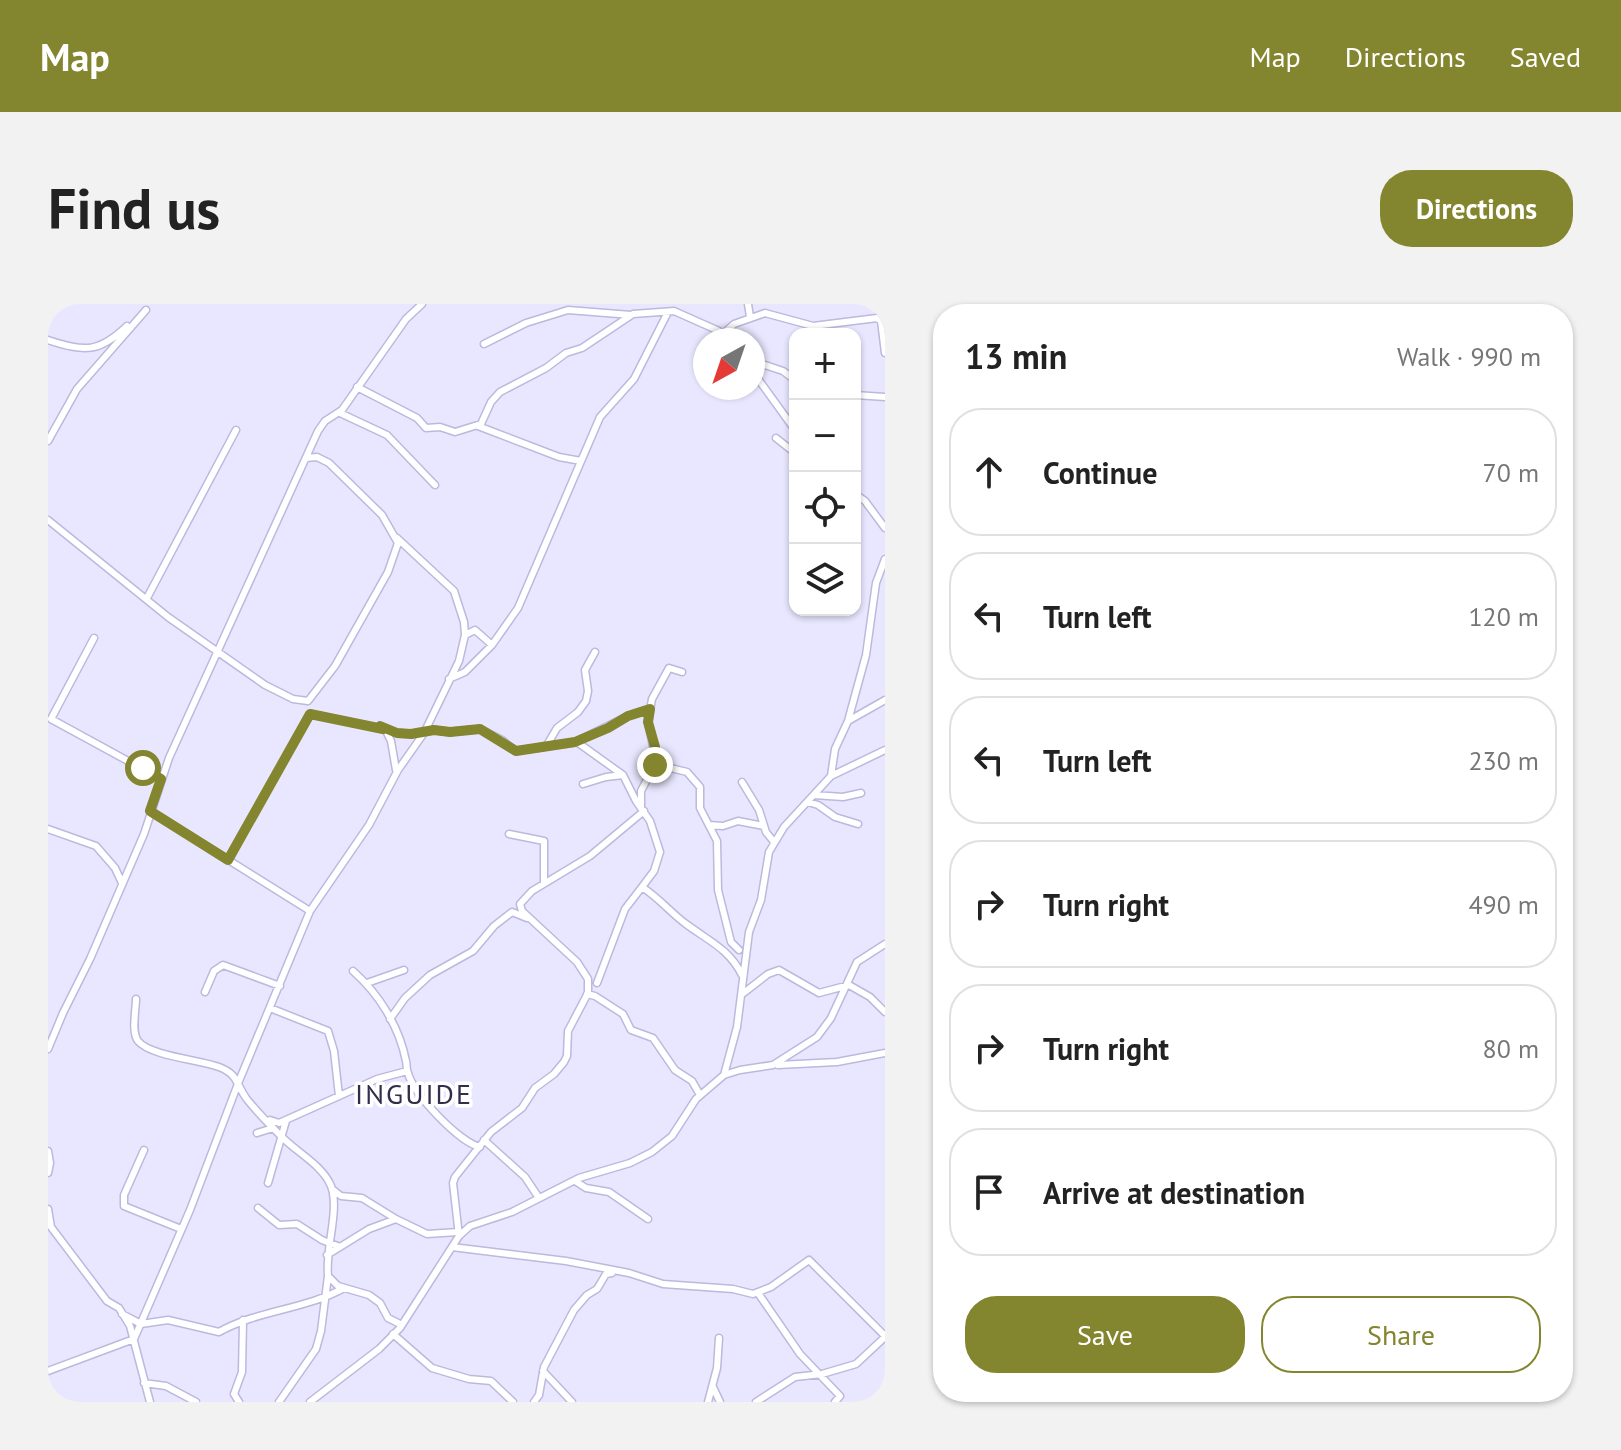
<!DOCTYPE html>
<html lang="en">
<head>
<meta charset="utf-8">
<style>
  body { margin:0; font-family:"PT Sans",sans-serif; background:#f2f2f2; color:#222 }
  .controls { position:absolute; right:24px; top:24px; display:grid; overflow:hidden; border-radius:16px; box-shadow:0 2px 6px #0004 }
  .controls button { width:72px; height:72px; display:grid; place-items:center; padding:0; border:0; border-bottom:2px solid #e0e0e0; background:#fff; color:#222; font:40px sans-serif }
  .compass { position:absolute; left:645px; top:24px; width:72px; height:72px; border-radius:50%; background:#fff; box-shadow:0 2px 6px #0004; rotate:220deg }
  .stop { position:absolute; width:24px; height:24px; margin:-18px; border:6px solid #84852f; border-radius:50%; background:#fff }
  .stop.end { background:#84852f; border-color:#fff; box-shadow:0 2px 8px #0008 }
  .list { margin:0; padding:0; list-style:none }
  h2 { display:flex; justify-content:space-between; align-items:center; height:104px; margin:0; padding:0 32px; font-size:34px }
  h2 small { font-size:26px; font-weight:400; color:#767676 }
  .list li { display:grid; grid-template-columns:52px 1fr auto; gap:24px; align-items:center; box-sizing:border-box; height:128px; margin:0 16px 16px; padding:0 16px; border:2px solid #e0e0e0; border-radius:32px }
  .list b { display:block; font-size:30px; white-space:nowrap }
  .list em { font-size:26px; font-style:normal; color:#767676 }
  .actions { display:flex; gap:16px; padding:24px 32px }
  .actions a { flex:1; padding:18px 0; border:2px solid #84852f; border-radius:32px; text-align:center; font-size:28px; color:#84852f }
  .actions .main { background:#84852f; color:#fff }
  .icon { flex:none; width:44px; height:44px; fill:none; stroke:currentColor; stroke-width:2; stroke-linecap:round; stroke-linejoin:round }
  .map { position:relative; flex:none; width:837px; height:1098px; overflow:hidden; border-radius:32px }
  header { display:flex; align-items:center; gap:48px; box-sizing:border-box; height:112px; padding:0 40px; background:#84852f; color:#fff }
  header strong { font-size:38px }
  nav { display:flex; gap:44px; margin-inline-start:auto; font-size:28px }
  .intro { display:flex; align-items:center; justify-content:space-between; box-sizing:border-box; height:192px; padding:0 48px }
  h1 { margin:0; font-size:56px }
  .button { padding:20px 36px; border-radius:32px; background:#84852f; color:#fff; font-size:28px; font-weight:700 }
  main { display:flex; gap:48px; padding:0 48px }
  aside { flex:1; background:#fff; border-radius:32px; box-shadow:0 2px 6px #0004 }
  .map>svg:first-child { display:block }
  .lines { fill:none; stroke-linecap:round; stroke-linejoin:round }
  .street-casing { stroke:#bcb8de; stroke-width:9 }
  .street { stroke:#fff; stroke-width:6 }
  .route { stroke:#84852f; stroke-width:10 }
  .labels { text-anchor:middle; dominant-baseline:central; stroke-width:7; stroke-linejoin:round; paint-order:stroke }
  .neighbourhood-label { font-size:28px; letter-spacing:2px; fill:#322d4b; stroke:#fff }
</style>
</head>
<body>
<header>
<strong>Map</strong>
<nav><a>Map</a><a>Directions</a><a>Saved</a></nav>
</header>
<div class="intro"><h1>Find us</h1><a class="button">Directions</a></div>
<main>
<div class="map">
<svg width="837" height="1098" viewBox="0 0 837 1098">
  <rect width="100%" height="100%" fill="#e9e7ff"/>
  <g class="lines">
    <g class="street-casing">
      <path id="street" d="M700,0L702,13
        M675,30L686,20L717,9L765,22L829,14L833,17L837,49
        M0,36C37,48 51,49 79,22
        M436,40L478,19L520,6L583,11
        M705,57L735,67L747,76
        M705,68L747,126
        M309,83L369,114L378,124L392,123L407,128L433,120L443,98L452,88L498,64L518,49L534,44L585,10L626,7L671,27L681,36
        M807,91L837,93
        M292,109L339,131L387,181
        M430,122L511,153L533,157
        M728,134L747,149
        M0,137L29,85L98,6
        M807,190L817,197L837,224
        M0,216L120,313L217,381L245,395L260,397L287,362L340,268L350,239L334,211L281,159L269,153L258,154
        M349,234L406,287L416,318L417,331
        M99,294L188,126
        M46,334L3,415L113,475
        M401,375L417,368L444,341
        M800,417L818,351L828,279L837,255
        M332,422L349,429L363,430L386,426L402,428L432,425L454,436L467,447L529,438L575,471L588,497L602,517L612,548L606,567L594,583
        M338,427L343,437L348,466
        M527,438L580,412L602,405
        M499,441L509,424L530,408L538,397L540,387L537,366L547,348
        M606,460L639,468L652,483V504L669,537L670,586L683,638L691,646
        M783,472L837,446
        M694,478L711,506L718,528L726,538
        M535,480L558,473L575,471
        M766,491L795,493L813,489
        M760,498L770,501L787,513L810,520
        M593,503V487L603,468L607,452L600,418L604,395L621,364L634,368
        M661,521L675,522L690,517L716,522
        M0,525L48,542L67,564L74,579
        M461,530L496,537V579
        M180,556L262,410L335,425
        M262,607L321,521L350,466L376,429L411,357L417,331L427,326L444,341L470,304L552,113L586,75L620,8
        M305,667C331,690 351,722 358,757C359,761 358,765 360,769C365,790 412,839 432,843
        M319,679L356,666
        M549,679L577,605L594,583C611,594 623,609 638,620C661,637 681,645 694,671
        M157,688L166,667L175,661L232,682
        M539,690L547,692L575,710L583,726L605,734L627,766L644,777L652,791
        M693,691L720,670L731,666L771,689L801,681L822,693L837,708
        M88,695C88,706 83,728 90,737C102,752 153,756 171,763C190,770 188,780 198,794C208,807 220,819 231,830C246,847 274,860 283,882C292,906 277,944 280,972L290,982L321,991L332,999L340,1014L354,1021
        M222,704L280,727L286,747L291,792
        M342,715L357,694L382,671L425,647L446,622L464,608L479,614
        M0,745L15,709L42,655L96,530L121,454L270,127L277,117L294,106L358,15L374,0
        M730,761L789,758L837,749
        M676,771L692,766L725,761L769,733L783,714L809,658L837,640
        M222,816L231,819L329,775L359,767
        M209,829L225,824
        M436,836L477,873L491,894
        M96,846L76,891V902L133,925
        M0,847L2,859L0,869
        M527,877L538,884L561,888L600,915
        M220,879L238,817
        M284,885L293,892L314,894L348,915
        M210,904L231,921L249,920L274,936L292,943
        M0,905L3,923L59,997L71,1004L82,1022L102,1098
        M411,932L405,879L407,873L443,828L474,804L487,784L506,770L516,758L519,752L520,727L540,689V675L529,658L474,607L472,600L484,587L542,552L596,507
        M404,943L518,957L581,969L615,980L685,985L705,990L723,983L761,956L837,1032
        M279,951L321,925L348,915L379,930L410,928
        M710,989L752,1050L792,1092L787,1098
        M74,1010L93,1020L120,1016L171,1028C210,1006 256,1006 296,984
        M345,1030L384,1064L421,1075L443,1077L465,1098
        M0,1067L86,1035L142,906L191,777L262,607L102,507
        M495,1067L524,1098
        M96,1079L118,1082L148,1098
        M665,1083L672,1098
        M191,1098L186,1090L194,1068L195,1016
        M231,1098L268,1045L273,1027L280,972
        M262,1098L331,1045L352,1024L411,932L422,922L464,908L531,874L582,859L604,848L624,832L648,795L676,771L689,723L701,628L713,596L721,548L736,523L783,472L787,445L800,417L837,396
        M486,1098L491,1091L496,1063L526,1006L539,991L549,985L558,970L564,969
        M660,1098L669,1064L671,1034
        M708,1098L747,1073L774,1070L808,1060L837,1033"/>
    </g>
    <use href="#street" class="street"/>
  </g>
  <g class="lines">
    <path class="route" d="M95,464L113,475L102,507L180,556L262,410L335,425L332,422L349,429L363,430L386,426L402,428L432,425L468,447L527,438L560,424L580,412L602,405L600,418L607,443V461"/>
  </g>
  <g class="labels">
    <g class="neighbourhood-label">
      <text x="366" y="789">INGUIDE</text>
    </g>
  </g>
</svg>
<div class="controls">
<button>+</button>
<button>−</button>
<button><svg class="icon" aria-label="locate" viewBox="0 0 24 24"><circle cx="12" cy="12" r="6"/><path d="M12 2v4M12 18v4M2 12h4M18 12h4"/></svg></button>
<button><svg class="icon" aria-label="layers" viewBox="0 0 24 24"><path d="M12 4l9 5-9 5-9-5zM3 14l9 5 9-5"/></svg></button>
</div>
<svg class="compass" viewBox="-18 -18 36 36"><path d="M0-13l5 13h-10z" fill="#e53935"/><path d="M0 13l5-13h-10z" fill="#767676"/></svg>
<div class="stop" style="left:95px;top:464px"></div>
<div class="stop end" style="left:607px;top:461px"></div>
</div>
<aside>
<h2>13 min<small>Walk · 990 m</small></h2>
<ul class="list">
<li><svg class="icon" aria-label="ahead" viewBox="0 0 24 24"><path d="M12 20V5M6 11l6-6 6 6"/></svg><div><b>Continue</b></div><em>70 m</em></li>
<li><svg class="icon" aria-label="left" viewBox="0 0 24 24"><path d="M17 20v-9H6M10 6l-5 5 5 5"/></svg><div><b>Turn left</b></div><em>120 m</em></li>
<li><svg class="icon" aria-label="left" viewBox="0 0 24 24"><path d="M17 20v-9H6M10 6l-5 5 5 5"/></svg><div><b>Turn left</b></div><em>230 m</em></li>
<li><svg class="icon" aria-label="right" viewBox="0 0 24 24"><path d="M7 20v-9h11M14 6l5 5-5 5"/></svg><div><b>Turn right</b></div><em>490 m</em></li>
<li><svg class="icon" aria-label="right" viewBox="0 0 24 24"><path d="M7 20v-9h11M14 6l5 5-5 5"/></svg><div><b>Turn right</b></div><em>80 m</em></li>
<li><svg class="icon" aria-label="arrive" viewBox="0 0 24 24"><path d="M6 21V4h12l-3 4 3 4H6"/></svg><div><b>Arrive at destination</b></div></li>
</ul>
<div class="actions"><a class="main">Save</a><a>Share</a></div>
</aside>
</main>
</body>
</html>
